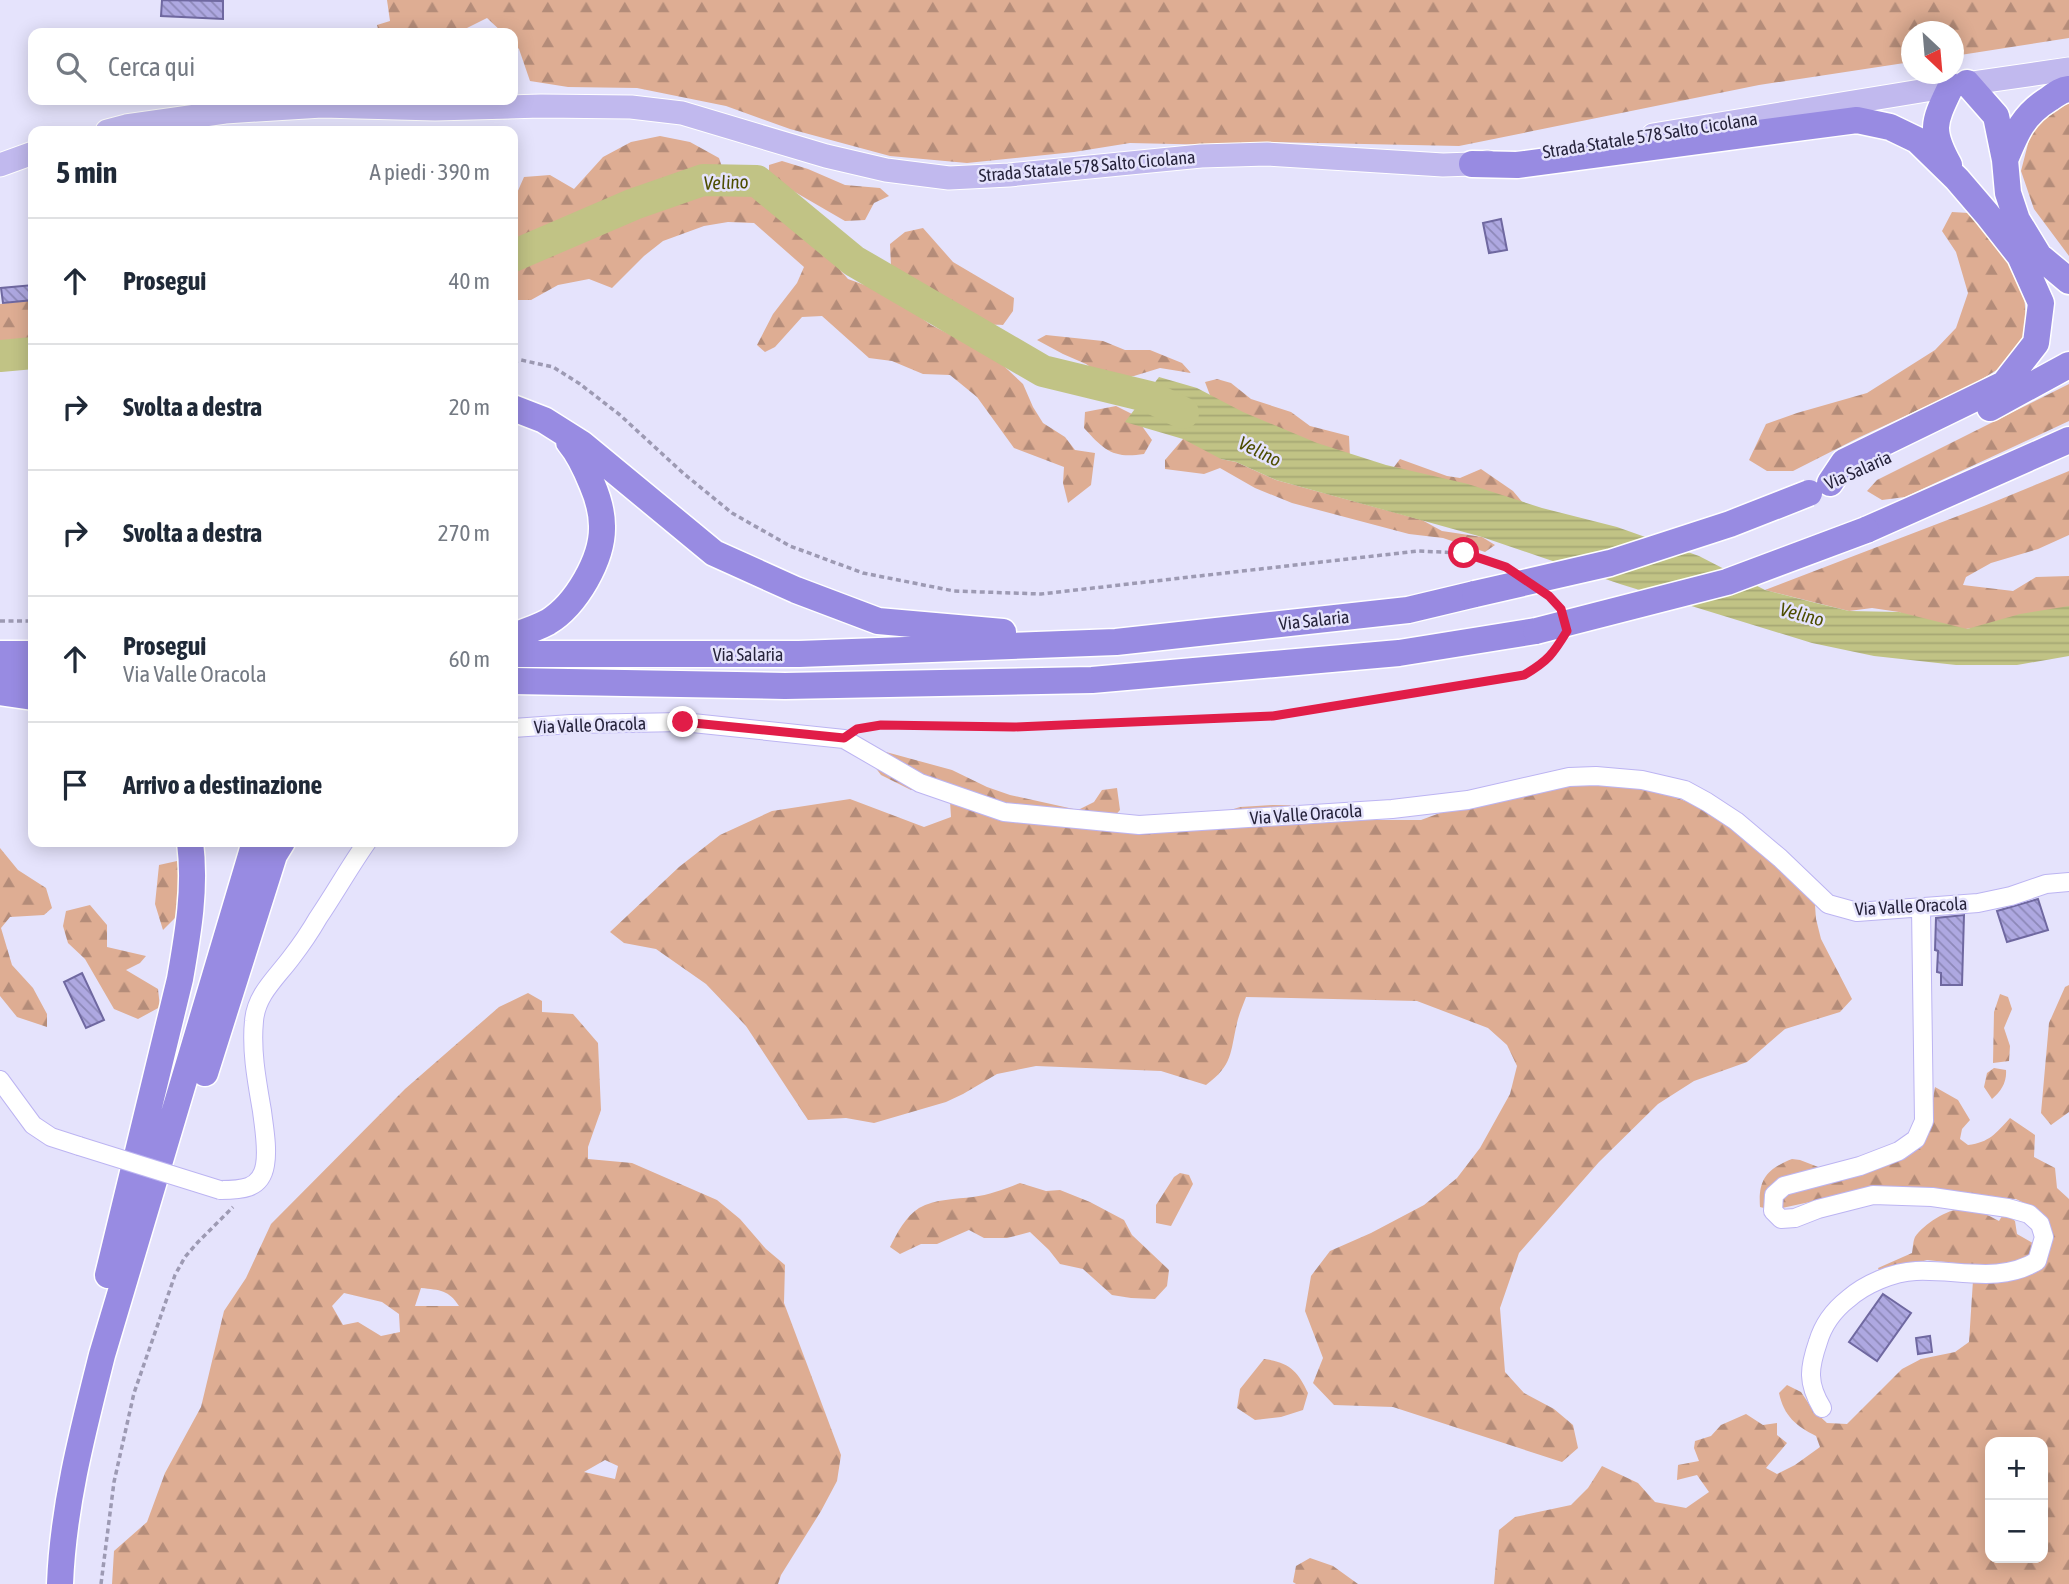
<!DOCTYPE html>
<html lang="it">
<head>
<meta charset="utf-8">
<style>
  body { margin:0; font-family:"Asap Condensed",sans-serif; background:#f2f2f3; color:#1f2937 }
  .controls { position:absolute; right:21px; bottom:21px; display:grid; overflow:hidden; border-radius:14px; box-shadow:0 4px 18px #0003 }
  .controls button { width:63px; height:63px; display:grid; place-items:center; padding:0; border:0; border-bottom:2px solid #e0e1e3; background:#fff; color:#1f2937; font:35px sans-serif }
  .compass { position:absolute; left:1901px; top:21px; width:63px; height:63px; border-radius:50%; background:#fff; box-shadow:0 4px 18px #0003; rotate:154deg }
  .stop { position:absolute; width:21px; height:21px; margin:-16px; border:5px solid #e11d48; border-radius:50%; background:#fff }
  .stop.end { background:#e11d48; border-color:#fff; box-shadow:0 2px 7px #0008 }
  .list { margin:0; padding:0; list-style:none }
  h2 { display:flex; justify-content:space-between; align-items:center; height:91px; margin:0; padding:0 28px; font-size:30px }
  h2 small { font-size:23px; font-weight:400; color:#747a83 }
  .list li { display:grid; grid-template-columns:46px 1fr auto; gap:21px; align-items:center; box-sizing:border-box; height:126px; padding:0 28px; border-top:2px solid #e0e1e3 }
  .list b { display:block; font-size:26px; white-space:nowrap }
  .list p { margin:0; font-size:23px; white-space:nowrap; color:#747a83 }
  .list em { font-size:23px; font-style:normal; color:#747a83 }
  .icon { flex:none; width:38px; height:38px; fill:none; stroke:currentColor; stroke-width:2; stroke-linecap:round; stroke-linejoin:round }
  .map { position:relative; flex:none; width:2069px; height:1584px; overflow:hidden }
  .search { position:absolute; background:#fff; box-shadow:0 4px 18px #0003; left:28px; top:28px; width:490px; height:77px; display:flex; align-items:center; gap:18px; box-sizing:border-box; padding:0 24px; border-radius:14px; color:#747a83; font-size:26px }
  .panel { position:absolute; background:#fff; box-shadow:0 4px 18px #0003; left:28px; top:126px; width:490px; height:721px; border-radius:14px }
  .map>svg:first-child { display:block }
  .forest { fill:url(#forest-firs); fill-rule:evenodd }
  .water { fill:url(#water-rules) }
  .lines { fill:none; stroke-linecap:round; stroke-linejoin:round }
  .river { stroke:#c1c385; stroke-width:32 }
  .building { fill:url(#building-back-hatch); stroke:#6f68a0; stroke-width:2 }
  .minor-casing { stroke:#bcb4f2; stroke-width:20 }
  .major-casing { stroke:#fff; stroke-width:25 }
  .highway-casing { stroke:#fff; stroke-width:29 }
  .path { stroke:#9d9ab3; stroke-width:3.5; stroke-dasharray:5 3.5; stroke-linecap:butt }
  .minor { stroke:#fff; stroke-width:18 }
  .major { stroke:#c1b9ee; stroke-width:23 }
  .highway { stroke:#988be2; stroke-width:26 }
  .minor-bridge-casing { stroke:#bcb4f2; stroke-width:20; stroke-linecap:butt }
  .highway-bridge-casing { stroke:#fff; stroke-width:29; stroke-linecap:butt }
  .minor-bridge { stroke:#fff; stroke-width:18 }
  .highway-bridge { stroke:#988be2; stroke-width:26 }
  .route { stroke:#e11d48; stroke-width:9 }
  .labels { text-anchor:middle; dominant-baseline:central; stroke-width:5; stroke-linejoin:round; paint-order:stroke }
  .street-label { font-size:18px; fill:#26233b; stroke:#e5e3fc }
  .water-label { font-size:19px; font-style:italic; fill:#4d4d00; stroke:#e5e3fc }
</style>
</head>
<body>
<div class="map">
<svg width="2069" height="1584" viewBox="0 0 2069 1584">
  <defs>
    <pattern id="forest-firs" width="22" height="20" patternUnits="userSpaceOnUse" patternTransform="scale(1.75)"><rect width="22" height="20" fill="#dead93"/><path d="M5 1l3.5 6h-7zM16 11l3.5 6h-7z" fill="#b48c79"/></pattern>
    <pattern id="water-rules" width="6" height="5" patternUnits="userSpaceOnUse" patternTransform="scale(1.75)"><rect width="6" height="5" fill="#c1c385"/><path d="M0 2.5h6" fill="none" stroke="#a6a774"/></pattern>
    <pattern id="building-back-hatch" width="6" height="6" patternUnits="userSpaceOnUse" patternTransform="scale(1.75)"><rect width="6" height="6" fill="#aea8e1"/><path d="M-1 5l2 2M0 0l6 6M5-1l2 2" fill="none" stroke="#8d88b8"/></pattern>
  </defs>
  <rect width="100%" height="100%" fill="#e5e3fc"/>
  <path class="forest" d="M387,0H2069V38L1954,56V32H1912L1911,62L1759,85L1459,146L1267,142L1219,145L1130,143L1074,152L967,163L890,156L790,129L726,106L637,88L568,87L530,81L519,49L513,43V33H503L487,18L457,33H379L377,25L390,21Z
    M2069,103V256L2034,209L2021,171L2031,132L2048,115Z
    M660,136L690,142L719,158L722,167L658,185L513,241V202L524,177L550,175L574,189L603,157L631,142Z
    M782,161L808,169L845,185L880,188L889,196L874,203L865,220L845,221L769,177V165Z
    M705,189L741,190L772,204L824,251L848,279L889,294L931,325L993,356L1023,384L1033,407L1043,423L1065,437L1075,450L1095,453L1091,485L1068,503L1063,483L1064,467L1014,448L977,397L950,375L923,374L892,361L869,358L822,316L802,317L775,347L765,352L757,345L773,314L797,283L804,267L754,223L728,222L704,226L663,241L644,256L612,288L589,279L558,285L531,300H513V261L559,247L613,223Z
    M1952,212L1969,213L1990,235L2013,268L2024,293L2026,320L2022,345L2008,363L1974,384L1860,437L1793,471H1767L1749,460L1766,424L1797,413L1867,393L1935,350L1956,328L1968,293L1956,252L1942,231Z
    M923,228L953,262L1014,298L1013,311L1003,325C993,324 980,326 970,324C940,317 916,284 891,266L890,244L905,232Z
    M33,300V349L0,352V304Z
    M1046,335L1103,341L1125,350H1150L1182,363L1191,373L1160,368L1134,376L1106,378L1086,364L1063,354L1037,340Z
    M1217,379L1231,383L1251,399L1291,412L1310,426L1349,436L1350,458L1328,456L1211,398L1205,382Z
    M2069,384V421L1905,497L1882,500L1867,491L1877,480Z
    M1116,406L1134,415L1152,440L1144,454C1113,459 1104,450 1084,428L1085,412Z
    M1183,439L1202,441L1221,459L1236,462L1276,480L1422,520L1442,531L1482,537L1495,545L1485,552L1443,538L1409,534L1292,503L1255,488L1220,468L1204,474L1165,469V460Z
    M1400,459L1447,476L1460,478L1481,469L1513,491L1528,509L1414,476L1394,467Z
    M2069,471V535L2038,549L1991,563L1966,577L1963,585L2013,591L2036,577L2069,576V614L1959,630L1928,626L1899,612L1872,608L1849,611L1765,590L1984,506Z
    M886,752L952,770L987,787L1010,795L1078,810L1094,802L1102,790L1117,788L1120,810L1112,819L1195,821L1240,807L1272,805L1362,806L1376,820H1421L1459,806L1493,803L1523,793L1561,786L1593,783L1648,788L1694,804L1813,878L1816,919L1821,939L1852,999L1840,1012L1785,1029L1747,1062L1694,1081L1658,1104L1599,1162L1519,1253L1500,1308L1505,1372L1524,1393L1554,1409L1573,1425L1578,1448L1562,1462L1393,1407L1334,1405L1313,1383L1323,1358L1305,1311L1311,1276L1330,1251L1371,1233L1424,1205L1457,1178L1480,1148L1510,1094L1517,1066L1507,1045L1488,1028L1417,1001L1246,997C1243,1005 1239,1014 1237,1023C1230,1053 1233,1065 1206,1085L1161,1071L1036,1066L997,1074L963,1094L946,1102L874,1123L846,1118L808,1120L746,1026L706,984L656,949L624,943L610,932L679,867L720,835L772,811L850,799L924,827L951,817L950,801L937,787L911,790L881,775L866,755Z
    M0,848L18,870L46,888L52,908L44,915L10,917L1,928L12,965L33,988L47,1014V1027L17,1017L0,996Z
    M177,861L180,873L182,911L163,930L155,904L159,865Z
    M90,905L107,925V947L146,956L140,963L126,970L158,989L160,1007L138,1019L114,1009L85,959L68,943L63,926L66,911Z
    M2069,985V1112L2051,1125L2041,1113L2049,1023L2065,987Z
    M528,993L542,1001V1012L573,1014L598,1043L601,1110L588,1147V1159L632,1163L717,1200L740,1219L766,1249L785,1265L784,1303L841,1455L837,1481L821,1511L781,1575L778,1584H112L114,1551L147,1522L165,1473L201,1407L224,1311L246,1278L271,1224L405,1089L499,1007ZM421,1288C440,1290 449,1290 459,1306H415ZM344,1293L382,1302L399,1314L400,1332L381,1336L358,1322L343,1325L332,1306ZM605,1460L618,1466L615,1479L584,1472Z
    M2000,994L2008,997L2012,1009L2004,1028L2010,1046L2009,1061L1993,1063L1994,1012Z
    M1994,1068L2006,1070C2007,1082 2001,1092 1992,1099L1984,1087L1987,1073Z
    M1935,1087L1958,1100L1970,1120L1962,1129L1960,1139L1968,1145C1990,1142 1995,1134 2010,1118L2035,1135L2034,1157L2055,1168L2057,1188L2069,1199V1584H1494L1499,1530L1515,1517L1571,1505L1588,1488L1602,1466L1638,1483L1655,1502L1686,1508L1709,1492L1697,1475L1677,1480L1678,1465L1699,1461L1694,1448L1695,1441L1711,1436L1721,1425L1746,1414L1763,1425L1777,1423V1435L1787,1443L1766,1468L1777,1474L1795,1465L1820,1447L1816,1436C1796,1426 1784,1416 1779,1393L1787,1385L1801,1392L1813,1410L1827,1423L1847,1424L1902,1369L1921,1359L1955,1352L1969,1342L1974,1265L1927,1260L1880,1273L1878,1268L1912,1253C1913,1248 1913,1241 1915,1237C1924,1224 1947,1209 1962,1209C1975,1208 1988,1215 1999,1221L2004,1213L2015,1221L2017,1234L2036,1245L2049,1229L2038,1210L2016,1199L1946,1194L1856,1192L1782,1208L1781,1198L1784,1191L1916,1147L1927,1137ZM1990,1442H2043V1558H1990Z
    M1792,1159L1800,1160L1826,1170L1767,1198L1764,1208L1760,1207C1758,1179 1767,1169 1792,1159Z
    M1180,1173L1189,1175L1193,1184L1171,1226L1156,1223V1205L1174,1177Z
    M1020,1183L1046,1191L1060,1190L1090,1202L1124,1220L1132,1235L1169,1270L1167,1286L1155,1299L1131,1298L1112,1295L1083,1269L1060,1264L1049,1250L1030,1232L1007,1238H984L969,1230L937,1244H921L900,1254L890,1247C897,1233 906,1216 919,1208C935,1199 956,1199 973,1197C989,1195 1005,1189 1020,1183Z
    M1264,1359C1289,1362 1298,1371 1308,1393L1303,1410L1281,1417L1255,1420L1237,1408L1240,1389Z
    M1310,1558L1333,1566L1358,1584H1296L1293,1582L1296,1566Z"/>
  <path class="water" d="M1159,377L1197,388L1243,412L1317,443L1386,465L1468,484L1542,508L1617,527L1699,556L1765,590L1808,601L1849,611L1899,612L1967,629L2020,614L2069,606V656L2017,665H1956L1874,656L1812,643L1620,584L1482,537L1276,480L1236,462L1221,459L1183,439L1125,422Z"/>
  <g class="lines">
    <path class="river" d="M513,256L634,204L703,180L757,181L854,261L1043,371L1150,397L1183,413
      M0,356L33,353"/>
  </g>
  <path class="building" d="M162,0L223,1V19L161,16Z
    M1501,219L1507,250L1489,253L1483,223Z
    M33,285V300L3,303L1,288Z
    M2038,899L2048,930L2007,942L1997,911Z
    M1964,915L1962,985H1941V973L1937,972L1938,951L1935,950L1936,918Z
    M82,973L104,1020L86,1028L64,982Z
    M1883,1294L1911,1313L1877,1361L1849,1342Z
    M1930,1336L1932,1352L1918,1354L1916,1338Z"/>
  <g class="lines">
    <g class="minor-casing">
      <path id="minor" d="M513,728L571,724L683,722L844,739L920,783L1004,812L1139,825L1392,809L1468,800L1569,777L1596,776L1642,780L1685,790L1707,802L1736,821L1780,858L1828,904L1857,912L1978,903L2011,896L2046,884L2069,882
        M0,1080L33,1125L51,1137L79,1146
        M220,1190C240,1190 261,1190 265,1165C268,1148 264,1128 262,1111C257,1082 251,1051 254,1021C256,995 276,978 291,958C301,945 310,932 318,918C335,893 350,866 367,842
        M1822,1408C1807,1383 1809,1368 1818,1342C1823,1325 1834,1310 1848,1299C1865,1284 1893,1272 1916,1271C1957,1269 2000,1284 2037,1261L2044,1237L2040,1224L2029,1214L2008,1208L1932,1197L1873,1195L1818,1209L1795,1218L1781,1219L1773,1211L1774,1195L1784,1186L1860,1166L1899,1151L1916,1139L1924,1121L1921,907"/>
    </g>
    <g class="major-casing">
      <path id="major" d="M107,131L126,126L225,112L322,106L435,109L541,106L631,107L682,113L826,156L886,170L949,178L1009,175L1201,156L1267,154L1443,165L1472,164L1488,162
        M1653,135L1951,86L2069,69
        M0,165L33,153"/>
    </g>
    <g class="highway-casing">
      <path id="highway" d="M1967,83L1996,116L2005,160L2008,193L2017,220L2039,256L2069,281
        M2005,160C2016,133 2023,115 2049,99C2056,94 2061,90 2069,89
        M1472,164L1517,165L1857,120L1890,127L1917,140L1957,179L1987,214L2020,256L2041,303L2036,343L2004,384L1844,462L1830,483
        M1949,165C1929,129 1934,122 1951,86
        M513,408L544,420L582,444L714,553L796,590L878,621L1003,632
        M1990,408L2069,365
        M1866,530L2069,440
        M513,636C525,632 537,628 548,622C576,605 603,559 602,526C602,511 598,498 592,484C586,469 580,455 569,442
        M0,654H33
        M513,654H799L1116,642L1408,610L1475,594
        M0,678H33
        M513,681L785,686L1092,680L1399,653L1536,631
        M0,692L33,697
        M205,1073L274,855L282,842
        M108,1275L180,979C188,933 196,888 190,842
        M60,1584C63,1506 83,1430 102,1355L255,842"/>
    </g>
    <path class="path" d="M513,362L521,360L553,367L580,384L620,415L683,473L732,513L790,546L863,573L954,591L1041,594L1418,551L1463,553L1500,565
      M0,621H33
      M861,729L881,725L1014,727L1273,716L1524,675L1544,664L1556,649
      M101,1584L114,1482L134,1393L175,1275L185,1257L198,1242L233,1207"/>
    <use href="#minor" class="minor"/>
    <use href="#major" class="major"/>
    <use href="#highway" class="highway"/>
    <g class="minor-bridge-casing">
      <path id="minor-bridge" d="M79,1146L220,1190"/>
    </g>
    <g class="highway-bridge-casing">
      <path id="highway-bridge" d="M1475,594L1610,563L1730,524L1809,493
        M1536,631L1727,582L1866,530"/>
    </g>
    <use href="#minor-bridge" class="minor-bridge"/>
    <use href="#highway-bridge" class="highway-bridge"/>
  </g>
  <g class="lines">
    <path class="route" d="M683,722L844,738L857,729L881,725L1014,727L1273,716L1524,675C1548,661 1553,654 1567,631L1561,609L1549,596L1506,567L1464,553"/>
  </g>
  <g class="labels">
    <g class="street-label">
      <text transform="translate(1650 135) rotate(-9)">Strada Statale 578 Salto Cicolana</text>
      <text transform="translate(1087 166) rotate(-5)">Strada Statale 578 Salto Cicolana</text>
      <text transform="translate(1858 470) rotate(-24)">Via Salaria</text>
      <text transform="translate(1314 620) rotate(-6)">Via Salaria</text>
      <text x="748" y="654">Via Salaria</text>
      <text transform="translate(590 725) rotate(-2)">Via Valle Oracola</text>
      <text transform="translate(1306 814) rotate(-4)">Via Valle Oracola</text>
      <text transform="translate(1911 906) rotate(-3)">Via Valle Oracola</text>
    </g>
    <g class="water-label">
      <text transform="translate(726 182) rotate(-2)">Velino</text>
      <text transform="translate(1260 451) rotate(26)">Velino</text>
      <text transform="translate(1802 614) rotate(15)">Velino</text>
    </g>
  </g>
</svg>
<div class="controls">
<button>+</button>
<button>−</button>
</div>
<svg class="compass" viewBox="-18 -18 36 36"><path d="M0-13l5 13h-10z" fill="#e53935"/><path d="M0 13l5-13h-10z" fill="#747a83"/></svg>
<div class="stop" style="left:1464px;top:553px"></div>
<div class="stop end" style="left:683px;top:722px"></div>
<div class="search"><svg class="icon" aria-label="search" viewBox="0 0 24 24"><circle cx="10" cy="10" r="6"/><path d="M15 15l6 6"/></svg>Cerca qui</div>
<section class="panel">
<h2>5 min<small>A piedi · 390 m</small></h2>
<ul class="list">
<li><svg class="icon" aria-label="ahead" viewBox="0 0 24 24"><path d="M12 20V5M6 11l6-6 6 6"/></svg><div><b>Prosegui</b></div><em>40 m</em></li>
<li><svg class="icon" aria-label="right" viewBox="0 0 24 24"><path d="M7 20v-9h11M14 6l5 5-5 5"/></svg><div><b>Svolta a destra</b></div><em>20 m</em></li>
<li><svg class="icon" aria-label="right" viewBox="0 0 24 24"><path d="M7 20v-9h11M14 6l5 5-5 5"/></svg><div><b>Svolta a destra</b></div><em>270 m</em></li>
<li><svg class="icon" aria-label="ahead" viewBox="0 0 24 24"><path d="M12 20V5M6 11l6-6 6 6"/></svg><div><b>Prosegui</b><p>Via Valle Oracola</p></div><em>60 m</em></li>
<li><svg class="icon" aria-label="arrive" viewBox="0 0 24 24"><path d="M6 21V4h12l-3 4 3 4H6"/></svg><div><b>Arrivo a destinazione</b></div></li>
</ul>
</section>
</div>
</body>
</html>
